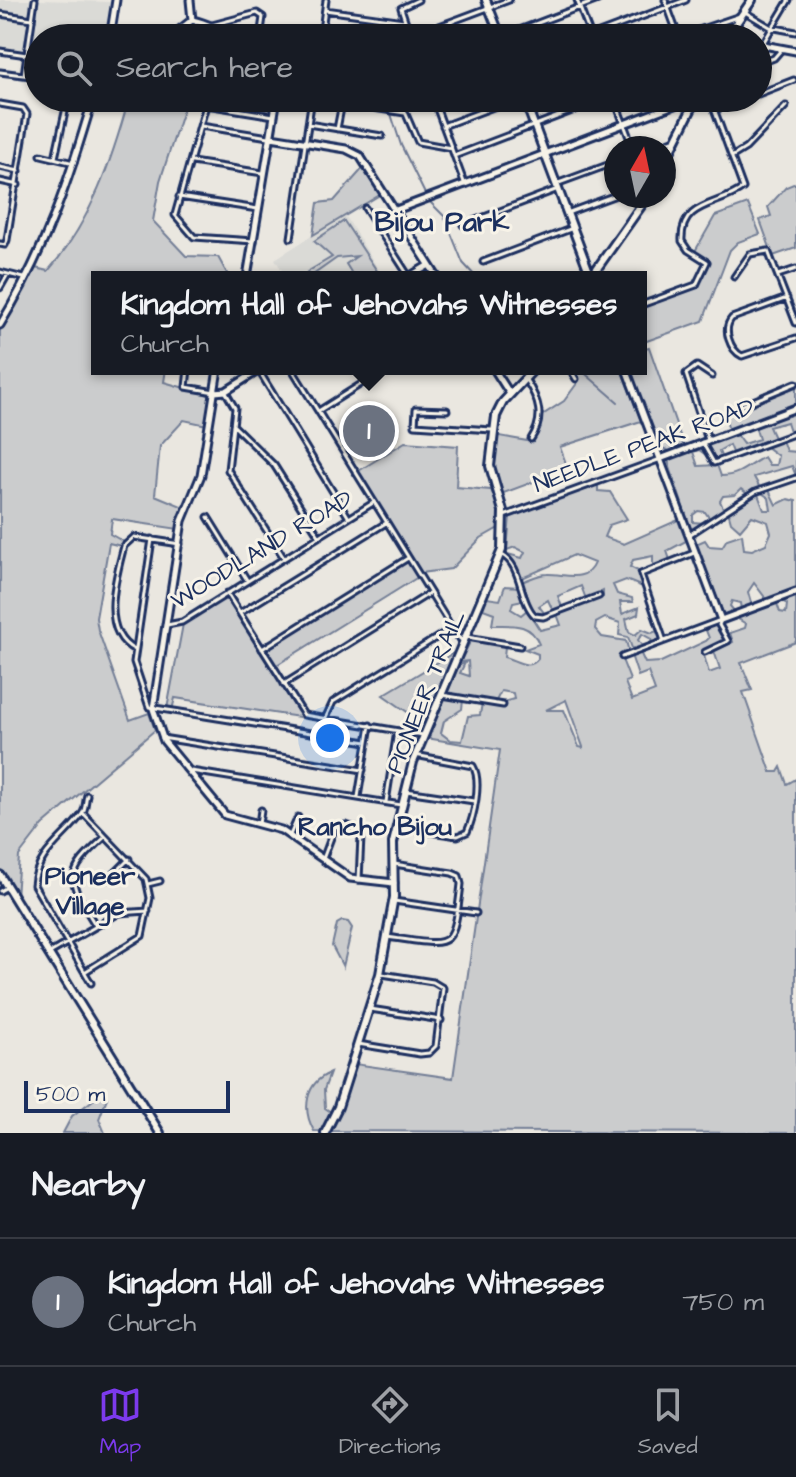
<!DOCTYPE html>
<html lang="en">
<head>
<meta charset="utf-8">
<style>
  body { margin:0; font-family:"Architects Daughter",sans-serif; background:#242831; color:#f1f3f6 }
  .compass { position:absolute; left:604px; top:136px; width:72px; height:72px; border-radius:50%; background:#171b24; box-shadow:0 2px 6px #0004; rotate:9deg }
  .scale { position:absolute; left:24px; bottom:20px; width:206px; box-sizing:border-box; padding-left:8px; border:4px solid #1b2f5e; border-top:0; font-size:22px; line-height:28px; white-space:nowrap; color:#1b2f5e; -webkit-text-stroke:6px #f7f3e8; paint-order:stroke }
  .you { position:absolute; left:330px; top:738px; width:28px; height:28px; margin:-20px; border:6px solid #fff; border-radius:50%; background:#1a73e8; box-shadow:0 0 0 12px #1a73e833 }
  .badge { display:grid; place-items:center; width:52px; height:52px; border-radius:50%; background:#7c3aed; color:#fff; font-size:26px; font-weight:700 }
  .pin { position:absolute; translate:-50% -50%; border:4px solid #fff; box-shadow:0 2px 8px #0006 }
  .popup { position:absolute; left:91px; top:271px; width:556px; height:104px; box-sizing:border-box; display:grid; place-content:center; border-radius:0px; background:#171b24; filter:drop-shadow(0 2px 6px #0005); font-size:26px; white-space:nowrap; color:#9ea1a6 }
  .popup b { font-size:30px; color:#f1f3f6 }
  .popup::after { content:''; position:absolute; left:50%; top:100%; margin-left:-16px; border:16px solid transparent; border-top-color:#171b24 }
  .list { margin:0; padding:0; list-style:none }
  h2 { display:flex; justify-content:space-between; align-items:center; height:104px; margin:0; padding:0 32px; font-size:34px }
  h2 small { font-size:26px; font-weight:400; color:#9ea1a6 }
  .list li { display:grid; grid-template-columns:52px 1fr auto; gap:24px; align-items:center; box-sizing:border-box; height:128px; padding:0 32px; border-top:2px solid #363941 }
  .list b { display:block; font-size:30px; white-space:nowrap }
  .list p { margin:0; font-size:26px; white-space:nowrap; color:#9ea1a6 }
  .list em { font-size:26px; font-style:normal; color:#9ea1a6 }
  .icon { flex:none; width:44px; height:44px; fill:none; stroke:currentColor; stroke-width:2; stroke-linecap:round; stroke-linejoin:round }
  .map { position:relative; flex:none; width:796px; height:1133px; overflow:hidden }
  .search { position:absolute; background:#171b24; box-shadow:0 2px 6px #0004; left:24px; right:24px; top:24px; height:88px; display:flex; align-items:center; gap:20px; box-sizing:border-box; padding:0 28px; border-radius:44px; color:#9ea1a6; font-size:30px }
  .sheet { height:232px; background:#171b24 }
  nav { display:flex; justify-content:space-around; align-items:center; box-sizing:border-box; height:112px; border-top:2px solid #363941; background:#171b24; font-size:22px; color:#9ea1a6 }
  nav a { display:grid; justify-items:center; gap:4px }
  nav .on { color:#7c3aed }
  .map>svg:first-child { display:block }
  .built { fill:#dadad6 }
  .green { fill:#cbcccd; stroke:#737e96; stroke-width:2; fill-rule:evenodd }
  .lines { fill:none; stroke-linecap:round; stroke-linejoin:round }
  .stream { stroke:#6d7892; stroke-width:2 }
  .minor-casing { stroke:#1b2f5e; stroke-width:9 }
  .tertiary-casing { stroke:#1b2f5e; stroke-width:11 }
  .secondary-casing { stroke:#1b2f5e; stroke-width:12 }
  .minor { stroke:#f7f3e8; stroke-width:3 }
  .tertiary { stroke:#f7f3e8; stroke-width:5 }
  .secondary { stroke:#f7f3e8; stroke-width:6 }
  .labels { text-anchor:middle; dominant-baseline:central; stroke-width:6; stroke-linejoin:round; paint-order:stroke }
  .street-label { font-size:24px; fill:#1b2f5e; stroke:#f7f3e8 }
  .neighbourhood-label { font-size:26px; font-weight:bold; fill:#1b2f5e; stroke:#f7f3e8 }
  .quarter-label { font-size:28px; font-weight:bold; fill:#1b2f5e; stroke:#f7f3e8 }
</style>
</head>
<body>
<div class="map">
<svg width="796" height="1133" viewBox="0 0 796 1133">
  <rect width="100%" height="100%" fill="#eae7e0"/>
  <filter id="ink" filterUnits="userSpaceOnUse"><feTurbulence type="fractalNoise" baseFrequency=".0125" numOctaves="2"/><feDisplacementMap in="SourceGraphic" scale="16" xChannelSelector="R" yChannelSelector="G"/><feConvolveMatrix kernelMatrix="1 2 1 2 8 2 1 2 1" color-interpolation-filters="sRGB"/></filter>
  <g filter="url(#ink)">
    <path class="built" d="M0,0H33L31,14L0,12Z
      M38,0L110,2L113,5L107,38H38V56L29,55Z
      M0,16L29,21L24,52L0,49Z
      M345,215L383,277H286L275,259Z"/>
    <path class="green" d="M129,98H187L160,181L153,221L186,256L218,257L229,277H97V369H166L164,382L212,396L207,425L184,420L160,446L155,495L184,507L178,529L112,519L110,534L124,542L121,546L109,543L96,618L98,630L130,720L149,713L155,730L43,825L19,856L16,897L0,871V328L35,268L48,271C91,222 112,160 129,98Z
      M365,166L383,193L313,235L318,203L334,201Z
      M796,183V248L773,256L760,220L771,216L768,207L786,187Z
      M748,204L760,234L738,242L730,250L703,321L641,343V307L697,286L709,261L694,253L715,216Z
      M344,221L381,277H354L346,264L357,256L337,258L310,277L307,272L332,257L314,241Z
      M649,347L684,447L671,452L658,446L629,369H641V349Z
      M572,369H621L641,421L560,447L568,469L501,494L493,473L494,435L533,442L541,416L564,401L578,382Z
      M796,385V405L729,430L723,412L736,408L743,411L748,403Z
      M794,411L796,432L791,434L787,422L769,427L775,440L733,455L729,445L719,451L722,459L714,462L706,445L735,433L743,444L759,439L755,426Z
      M782,440L786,451L796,452V476L792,466L754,477L760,488L749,495L741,489L735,495L723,496L720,501L724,510L710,519L705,512L698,511L693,515V522L704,523L691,531L667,458L702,447L706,455L699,450L693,452L698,466L717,465L721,476C740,476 748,465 764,457L769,465H776L778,456L765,446Z
      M405,442L458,446L456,487L491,490L499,506L502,526L481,538L451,569L421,573L357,472Z
      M598,484V491L610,492L627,519L609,525L604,537L624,544L678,520L686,541L667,551L670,560L653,566V556L633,560L630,567L640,572L643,587L626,580L613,585L617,594L632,598L633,602H620L622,614L639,607L638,614L626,619L629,632L635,635L642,629L652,633L659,630L660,641L652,644L651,639L642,634L638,640L643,647L633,651L628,637L619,635L620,623L605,618L596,623L595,629L602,637L626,641L629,652L621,657L630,680L625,682L632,700L655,691L648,672L638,676L631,655L640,652L645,663L661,662L706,641L709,638L705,628L717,624L725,642L703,652L709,673L720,669L714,651L733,642L730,633L745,628L746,624L735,617L776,601L780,612L786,613L787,604L780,600L796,594V642L741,663L752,690L743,692L771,772H778L781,767L787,784L796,779V1133L314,1131C302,1110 305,1083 330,1073L324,1090L325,1108L337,1116L355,1064L453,1078L500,750L426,738L445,697L463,700L462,709L444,721L441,733L450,740L462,741L468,716L480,715L482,703L502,707L503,702L514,699L513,693L501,691L496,701L447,694L459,665L465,663L460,673L469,676L468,661L460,662L471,640L505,646L504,657C516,660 529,671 538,659V654L525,649L539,644C531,622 511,625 492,625L494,613L483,609L487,598L500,600L505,586L519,587L523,600L513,602L511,609L521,615L527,610L540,630L561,625L557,614L603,597V591L586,599L581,586L558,596L562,607L553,611L548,600L539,606L545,614L535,613L521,582C528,580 539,574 547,574C563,573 586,584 594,563L574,555L520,579L508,554L522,558L525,552L515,547L507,550L510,516ZM566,700L583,747V748L579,747L564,710H546Z
      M768,488L776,505L788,499L796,501V589L767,600L754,583L748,592L752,606L741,610L740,603L732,601L730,606L735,612L724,616L696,544L705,540L709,546L722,547L727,539L742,534L744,549L752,550L766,544L771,533L768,522L752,516L740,530L731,522L728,511L757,492L764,510H771L769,498L759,491Z
      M405,562L410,563L418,577L275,666L266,648Z
      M226,597L298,712L306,718L175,698L172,710L167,709L183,624Z
      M460,649L424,728L411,730L413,716L383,695Z
      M342,921L348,922L352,928L343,967L332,946L337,924Z
      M101,1094L107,1098L99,1119L105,1133H63L72,1116Z"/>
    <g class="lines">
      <path class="stream" d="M366,32L368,38
        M383,98L390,109
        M391,114L401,145L426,196
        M429,201L444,216L463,263L476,277
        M580,369L618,402"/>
      <g class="minor-casing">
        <path id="minor" d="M577,0L590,34
          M665,0L679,38
          M325,10L404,21
          M745,12L770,27L796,32
          M0,14L32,19
          M212,25L257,13L263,17L260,38
          M410,37L509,0
          M501,37L598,0
          M214,38V29
          M321,38L326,0
          M411,38L401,8L418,0
          M586,38L686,0
          M675,38L740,16
          M762,45L789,0
          M0,51L27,55
          M758,64L774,58L781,50
          M0,72L38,77
          M24,75L35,0
          M758,94L794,80
          M208,98L175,215L194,237L254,241
          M399,98L418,142L451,148
          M433,98L465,185
          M614,98L633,148
          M342,103L405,113
          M0,104L23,108L27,114L7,240L5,245L0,244
          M206,105L274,116
          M715,110L746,98
          M308,124L382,136
          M201,126L269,137
          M443,126L517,98
          M337,129L343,98
          M653,148L673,140
          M41,155L74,163
          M454,156L606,98
          M733,156L746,148L786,106
          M55,158L68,98
          M192,162L263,173
          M0,167L19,171
          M0,181L18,185
          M556,184L616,162
          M179,197L258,209
          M365,208L408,275
          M567,213L616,195
          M463,225L558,189
          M291,238L312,98
          M483,262L573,228
          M0,272L24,278
          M778,275L796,269
          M734,277L750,254L768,251L796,323
          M0,288L8,274
          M787,298L732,318C722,329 730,350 742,356L796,338
          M641,305L696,285L707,262L688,250L682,241C680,201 721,206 743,188L710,98
          M188,369L186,387L215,392
          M292,369L457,636L464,642
          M418,369V370
          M570,369L576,379
          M259,371L349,518
          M526,380C539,400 545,418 531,439
          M225,391L235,408L228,470L284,558
          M741,406L796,383
          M320,410L366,381L370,376L368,369
          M447,410L416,409L415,425L492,430
          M233,425L274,465L319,536
          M708,440L686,374L697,366L712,376
          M702,442L714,463L796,433
          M504,516L658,460
          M208,517L247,580
          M689,535L755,492L796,478
          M152,539L134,662L149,707L367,742
          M502,555C522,565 519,601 535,616L543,617L599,596
          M227,593L304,715L423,735
          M240,613L386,523
          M167,625L182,622L373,503
          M467,637L520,646
          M664,641L641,574L694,553
          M262,649L408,558
          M135,650C99,632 116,577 124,546L134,537L180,544
          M622,657L721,620L719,625L728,641L705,652
          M284,684L430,593
          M442,695L503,705
          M325,719L333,702L452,628
          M162,738L363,770
          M191,771L401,805
          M406,791L474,801
          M87,795C85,802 86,809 82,814C66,837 36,853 34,885L91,983
          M358,797L370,725
          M386,802L397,731
          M83,813L146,879L150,898L142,936L86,971
          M259,824L261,810
          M396,827L458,836L467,832C474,817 482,781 473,766L415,755
          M290,835L298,817
          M323,859L335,827L346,825L358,829L361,837L359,880
          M109,879L129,859
          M148,884L160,881
          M0,891L7,887
          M394,901L476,913
          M96,926C67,879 63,875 105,837
          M387,937C453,946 453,953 461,884L459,876L452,873L394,864
          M48,954L119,913L148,911
          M370,1009L441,1020
          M358,1044L420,1054L429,1053L436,1046L443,988L433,982L382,974"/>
      </g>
      <g class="tertiary-casing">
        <path id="tertiary" d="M190,0L192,20
          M192,20C212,24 224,35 246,38
          M110,38L116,0
          M169,38L192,20
          M758,44L796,51
          M271,137L346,149L360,156L437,277
          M396,210L693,98
          M247,277L277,98
          M409,277L429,265
          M0,325C45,251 69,181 93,98
          M218,369L201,475L182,521L153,709L164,741L225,815L281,830L350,878L394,883
          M494,369L510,394
          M626,369L721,620L796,592
          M215,392L226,391L261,369
          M660,459L796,408"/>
      </g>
      <g class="secondary-casing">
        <path id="secondary" d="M486,0L501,38
          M726,38L752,0
          M524,98L591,277
          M664,164L697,98
          M591,277L648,196
          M0,875L160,1133
          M325,1133L338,1107L380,974L394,897L393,843L413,762L502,550L503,511L490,466L496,416L503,402L534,369"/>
      </g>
      <use href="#minor" class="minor"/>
      <use href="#tertiary" class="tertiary"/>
      <use href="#secondary" class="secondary"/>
    </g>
  </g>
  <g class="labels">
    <g class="street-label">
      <text transform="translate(644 446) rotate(-20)">NEEDLE PEAK ROAD</text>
      <text transform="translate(262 550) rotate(-31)">WOODLAND ROAD</text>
      <text transform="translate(426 692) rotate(-68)">PIONEER TRAIL</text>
    </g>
    <g class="neighbourhood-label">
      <text x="375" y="827">Rancho Bijou</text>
      <text x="90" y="876">Pioneer<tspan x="90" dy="30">Village</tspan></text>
    </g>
    <g class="quarter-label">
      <text x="442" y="222">Bijou Park</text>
    </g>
  </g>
</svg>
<svg class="compass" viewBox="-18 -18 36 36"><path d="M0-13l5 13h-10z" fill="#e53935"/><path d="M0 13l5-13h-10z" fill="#9ea1a6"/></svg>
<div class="scale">500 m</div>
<div class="you"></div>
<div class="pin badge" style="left:369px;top:431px;background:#6b7280">1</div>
<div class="popup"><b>Kingdom Hall of Jehovahs Witnesses</b>Church</div>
<div class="search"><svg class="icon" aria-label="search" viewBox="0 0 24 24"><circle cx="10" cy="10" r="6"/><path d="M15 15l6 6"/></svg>Search here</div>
</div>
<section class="sheet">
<h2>Nearby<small></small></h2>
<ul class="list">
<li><span class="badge" style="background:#6b7280">1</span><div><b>Kingdom Hall of Jehovahs Witnesses</b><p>Church</p></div><em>750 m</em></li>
</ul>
</section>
<nav>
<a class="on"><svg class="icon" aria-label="map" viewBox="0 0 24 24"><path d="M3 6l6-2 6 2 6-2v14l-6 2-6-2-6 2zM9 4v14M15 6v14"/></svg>Map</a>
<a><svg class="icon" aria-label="directions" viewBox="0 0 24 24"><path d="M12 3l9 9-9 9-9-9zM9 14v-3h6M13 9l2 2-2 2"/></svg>Directions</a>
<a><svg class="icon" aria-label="saved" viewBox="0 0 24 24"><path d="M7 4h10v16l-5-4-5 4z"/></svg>Saved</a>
</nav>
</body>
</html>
